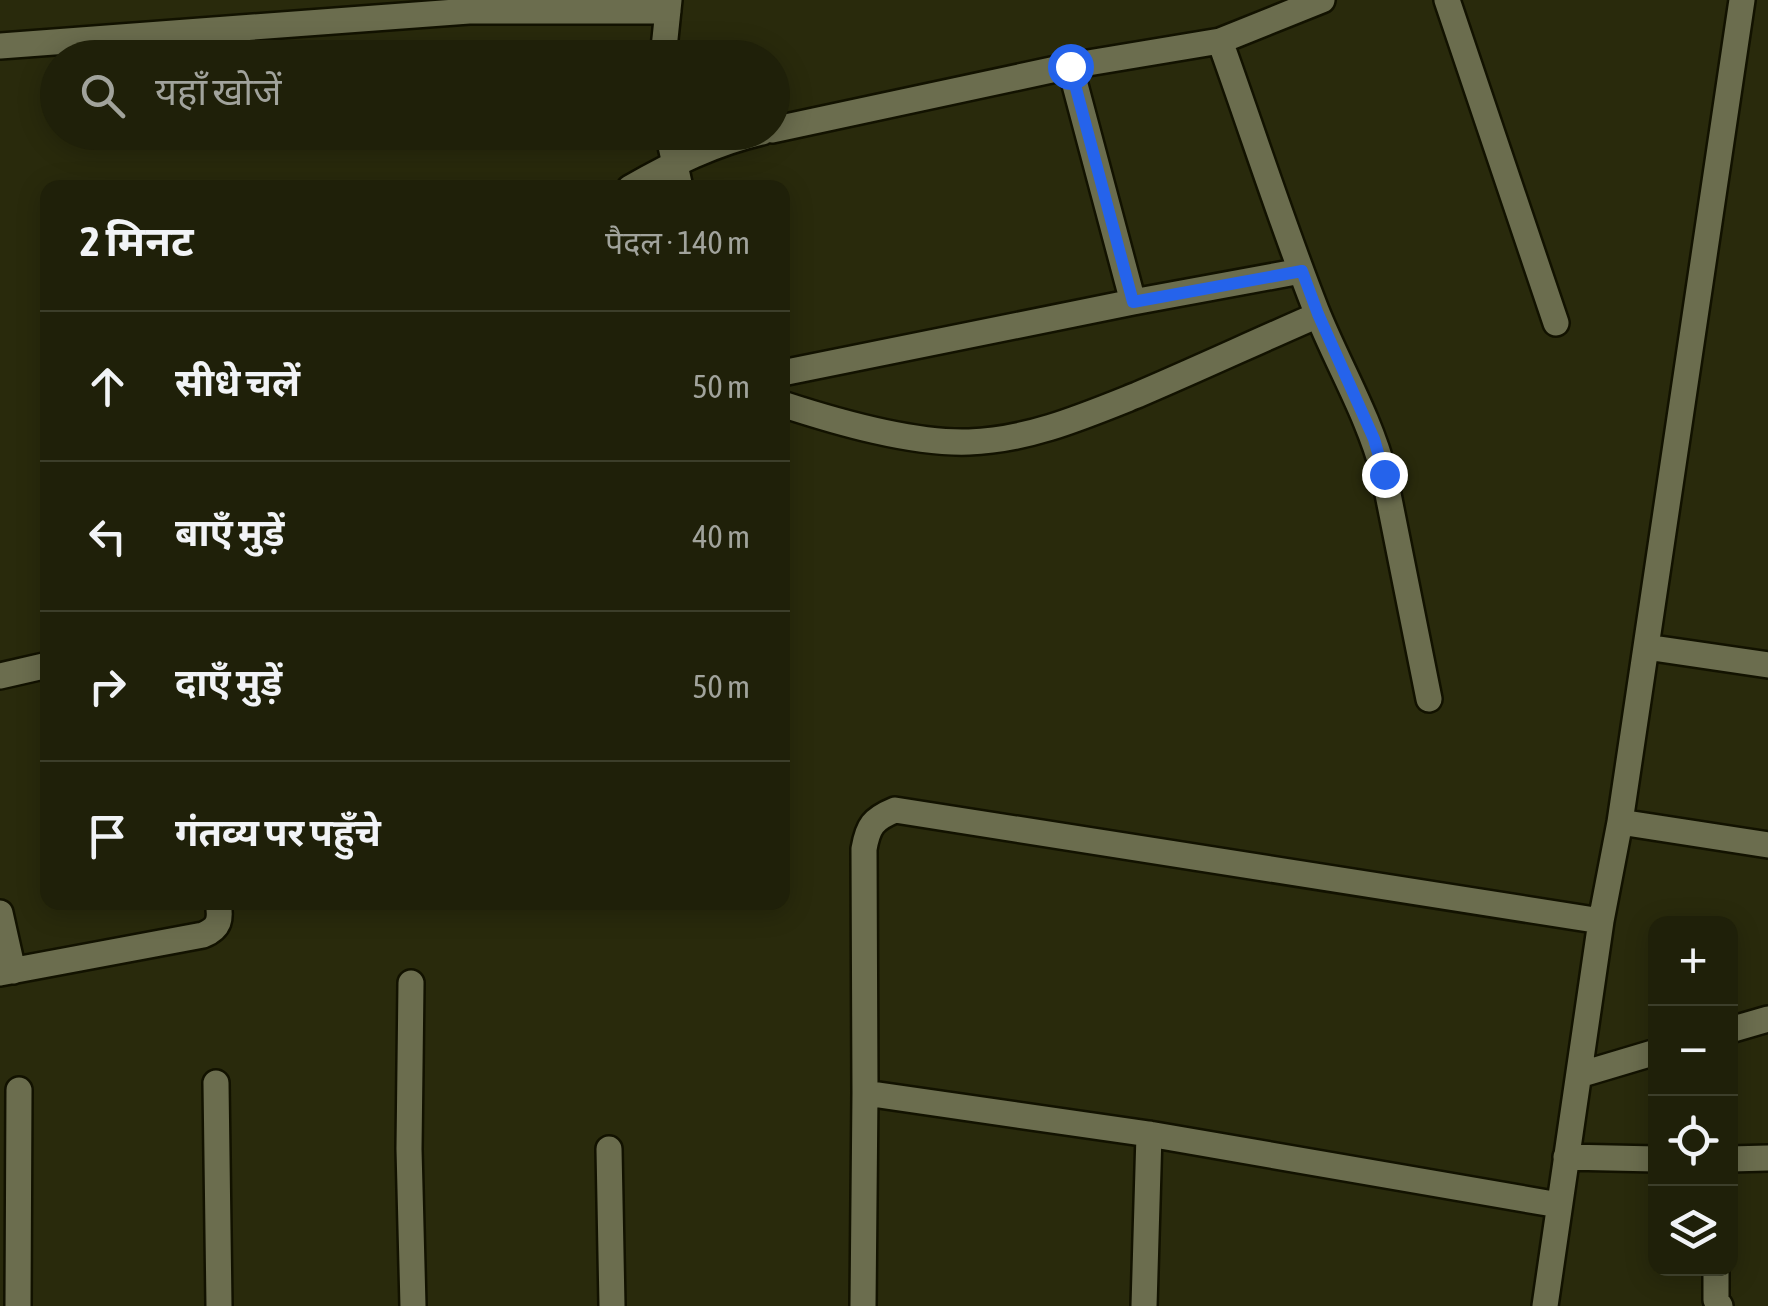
<!DOCTYPE html>
<html lang="hi">
<head>
<meta charset="utf-8">
<style>
  body { margin:0; font-family:"Asap Condensed","Noto Sans Devanagari",sans-serif; background:#272812; color:#f1f3f6 }
  .controls { position:absolute; right:30px; bottom:30px; display:grid; overflow:hidden; border-radius:20px; box-shadow:0 5px 25px #0003 }
  .controls button { width:90px; height:90px; display:grid; place-items:center; padding:0; border:0; border-bottom:2px solid #3c3e2a; background:#1f2009; color:#f1f3f6; font:50px sans-serif }
  .stop { position:absolute; width:30px; height:30px; margin:-22px; border:8px solid #2563eb; border-radius:50%; background:#fff }
  .stop.end { background:#2563eb; border-color:#fff; box-shadow:0 2px 10px #0008 }
  .list { margin:0; padding:0; list-style:none }
  h2 { display:flex; justify-content:space-between; align-items:center; height:130px; margin:0; padding:0 40px; font-size:42px }
  h2 small { font-size:32px; font-weight:400; color:#a1a39c }
  .list li { display:grid; grid-template-columns:65px 1fr auto; gap:30px; align-items:center; box-sizing:border-box; height:150px; padding:0 40px; border-top:2px solid #3c3e2a }
  .list b { display:block; font-size:38px; white-space:nowrap }
  .list em { font-size:32px; font-style:normal; color:#a1a39c }
  .icon { flex:none; width:55px; height:55px; fill:none; stroke:currentColor; stroke-width:2; stroke-linecap:round; stroke-linejoin:round }
  .map { position:relative; flex:none; width:1768px; height:1306px; overflow:hidden }
  .search { position:absolute; background:#1f2009; box-shadow:0 5px 25px #0003; left:40px; top:40px; width:750px; height:110px; display:flex; align-items:center; gap:25px; box-sizing:border-box; padding:0 35px; border-radius:55px; color:#a1a39c; font-size:38px }
  .panel { position:absolute; background:#1f2009; box-shadow:0 5px 25px #0003; left:40px; top:180px; width:750px; height:730px; border-radius:20px }
  .map>svg:first-child { display:block }
  .lines { fill:none; stroke-linecap:round; stroke-linejoin:round }
  .minor-casing { stroke:#121200; stroke-width:30 }
  .minor { stroke:#6b6d4e; stroke-width:25 }
  .route { stroke:#2563eb; stroke-width:12 }
</style>
</head>
<body>
<div class="map">
<svg width="1768" height="1306" viewBox="0 0 1768 1306">
  <rect width="100%" height="100%" fill="#292a0c"/>
  <g class="lines">
    <g class="minor-casing">
      <path id="minor" d="M1447,0L1556,323
        M1220,41C1252,130 1281,221 1316,310C1338,365 1369,416 1384,474L1429,699
        M0,46L469,11H668
        M663,58L669,0
        M1070,66L1133,302
        M772,130L1070,66L1220,41L1322,0
        M668,132L680,188
        M630,188C672,164 714,143 762,132
        M782,373L1133,302L1301,271
        M782,404C837,422 912,444 969,442C1028,440 1082,417 1137,395C1198,369 1258,341 1318,315
        M1646,647L1768,665
        M0,676L48,665
        M1620,822L1768,845
        M0,913L13,971
        M0,973L203,935C220,928 221,919 218,902
        M411,983L409,1149L413,1306
        M1730,1030L1768,1019
        M1579,1075L1656,1052
        M216,1083L219,1306
        M865,1093L1149,1134L1559,1205
        M609,1149L612,1306
        M1566,1157L1656,1159
        M1730,1159L1768,1158
        M1716,1268V1300L1720,1306
        M18,1306L19,1090
        M863,1306L865,1093L864,849C868,826 873,819 895,810L1601,921
        M1144,1306L1149,1134
        M1545,1306L1601,921L1620,822L1742,0"/>
    </g>
    <use href="#minor" class="minor"/>
  </g>
  <g class="lines">
    <path class="route" d="M1070,66L1133,302L1302,271L1318,314L1374,439L1384,474"/>
  </g>
</svg>
<div class="controls">
<button>+</button>
<button>−</button>
<button><svg class="icon" aria-label="locate" viewBox="0 0 24 24"><circle cx="12" cy="12" r="6"/><path d="M12 2v4M12 18v4M2 12h4M18 12h4"/></svg></button>
<button><svg class="icon" aria-label="layers" viewBox="0 0 24 24"><path d="M12 4l9 5-9 5-9-5zM3 14l9 5 9-5"/></svg></button>
</div>
<div class="stop" style="left:1070px;top:66px"></div>
<div class="stop end" style="left:1384px;top:474px"></div>
<div class="search"><svg class="icon" aria-label="search" viewBox="0 0 24 24"><circle cx="10" cy="10" r="6"/><path d="M15 15l6 6"/></svg>यहाँ खोजें</div>
<section class="panel">
<h2>2 मिनट<small>पैदल · 140 m</small></h2>
<ul class="list">
<li><svg class="icon" aria-label="ahead" viewBox="0 0 24 24"><path d="M12 20V5M6 11l6-6 6 6"/></svg><div><b>सीधे चलें</b></div><em>50 m</em></li>
<li><svg class="icon" aria-label="left" viewBox="0 0 24 24"><path d="M17 20v-9H6M10 6l-5 5 5 5"/></svg><div><b>बाएँ मुड़ें</b></div><em>40 m</em></li>
<li><svg class="icon" aria-label="right" viewBox="0 0 24 24"><path d="M7 20v-9h11M14 6l5 5-5 5"/></svg><div><b>दाएँ मुड़ें</b></div><em>50 m</em></li>
<li><svg class="icon" aria-label="arrive" viewBox="0 0 24 24"><path d="M6 21V4h12l-3 4 3 4H6"/></svg><div><b>गंतव्य पर पहुँचे</b></div></li>
</ul>
</section>
</div>
</body>
</html>
